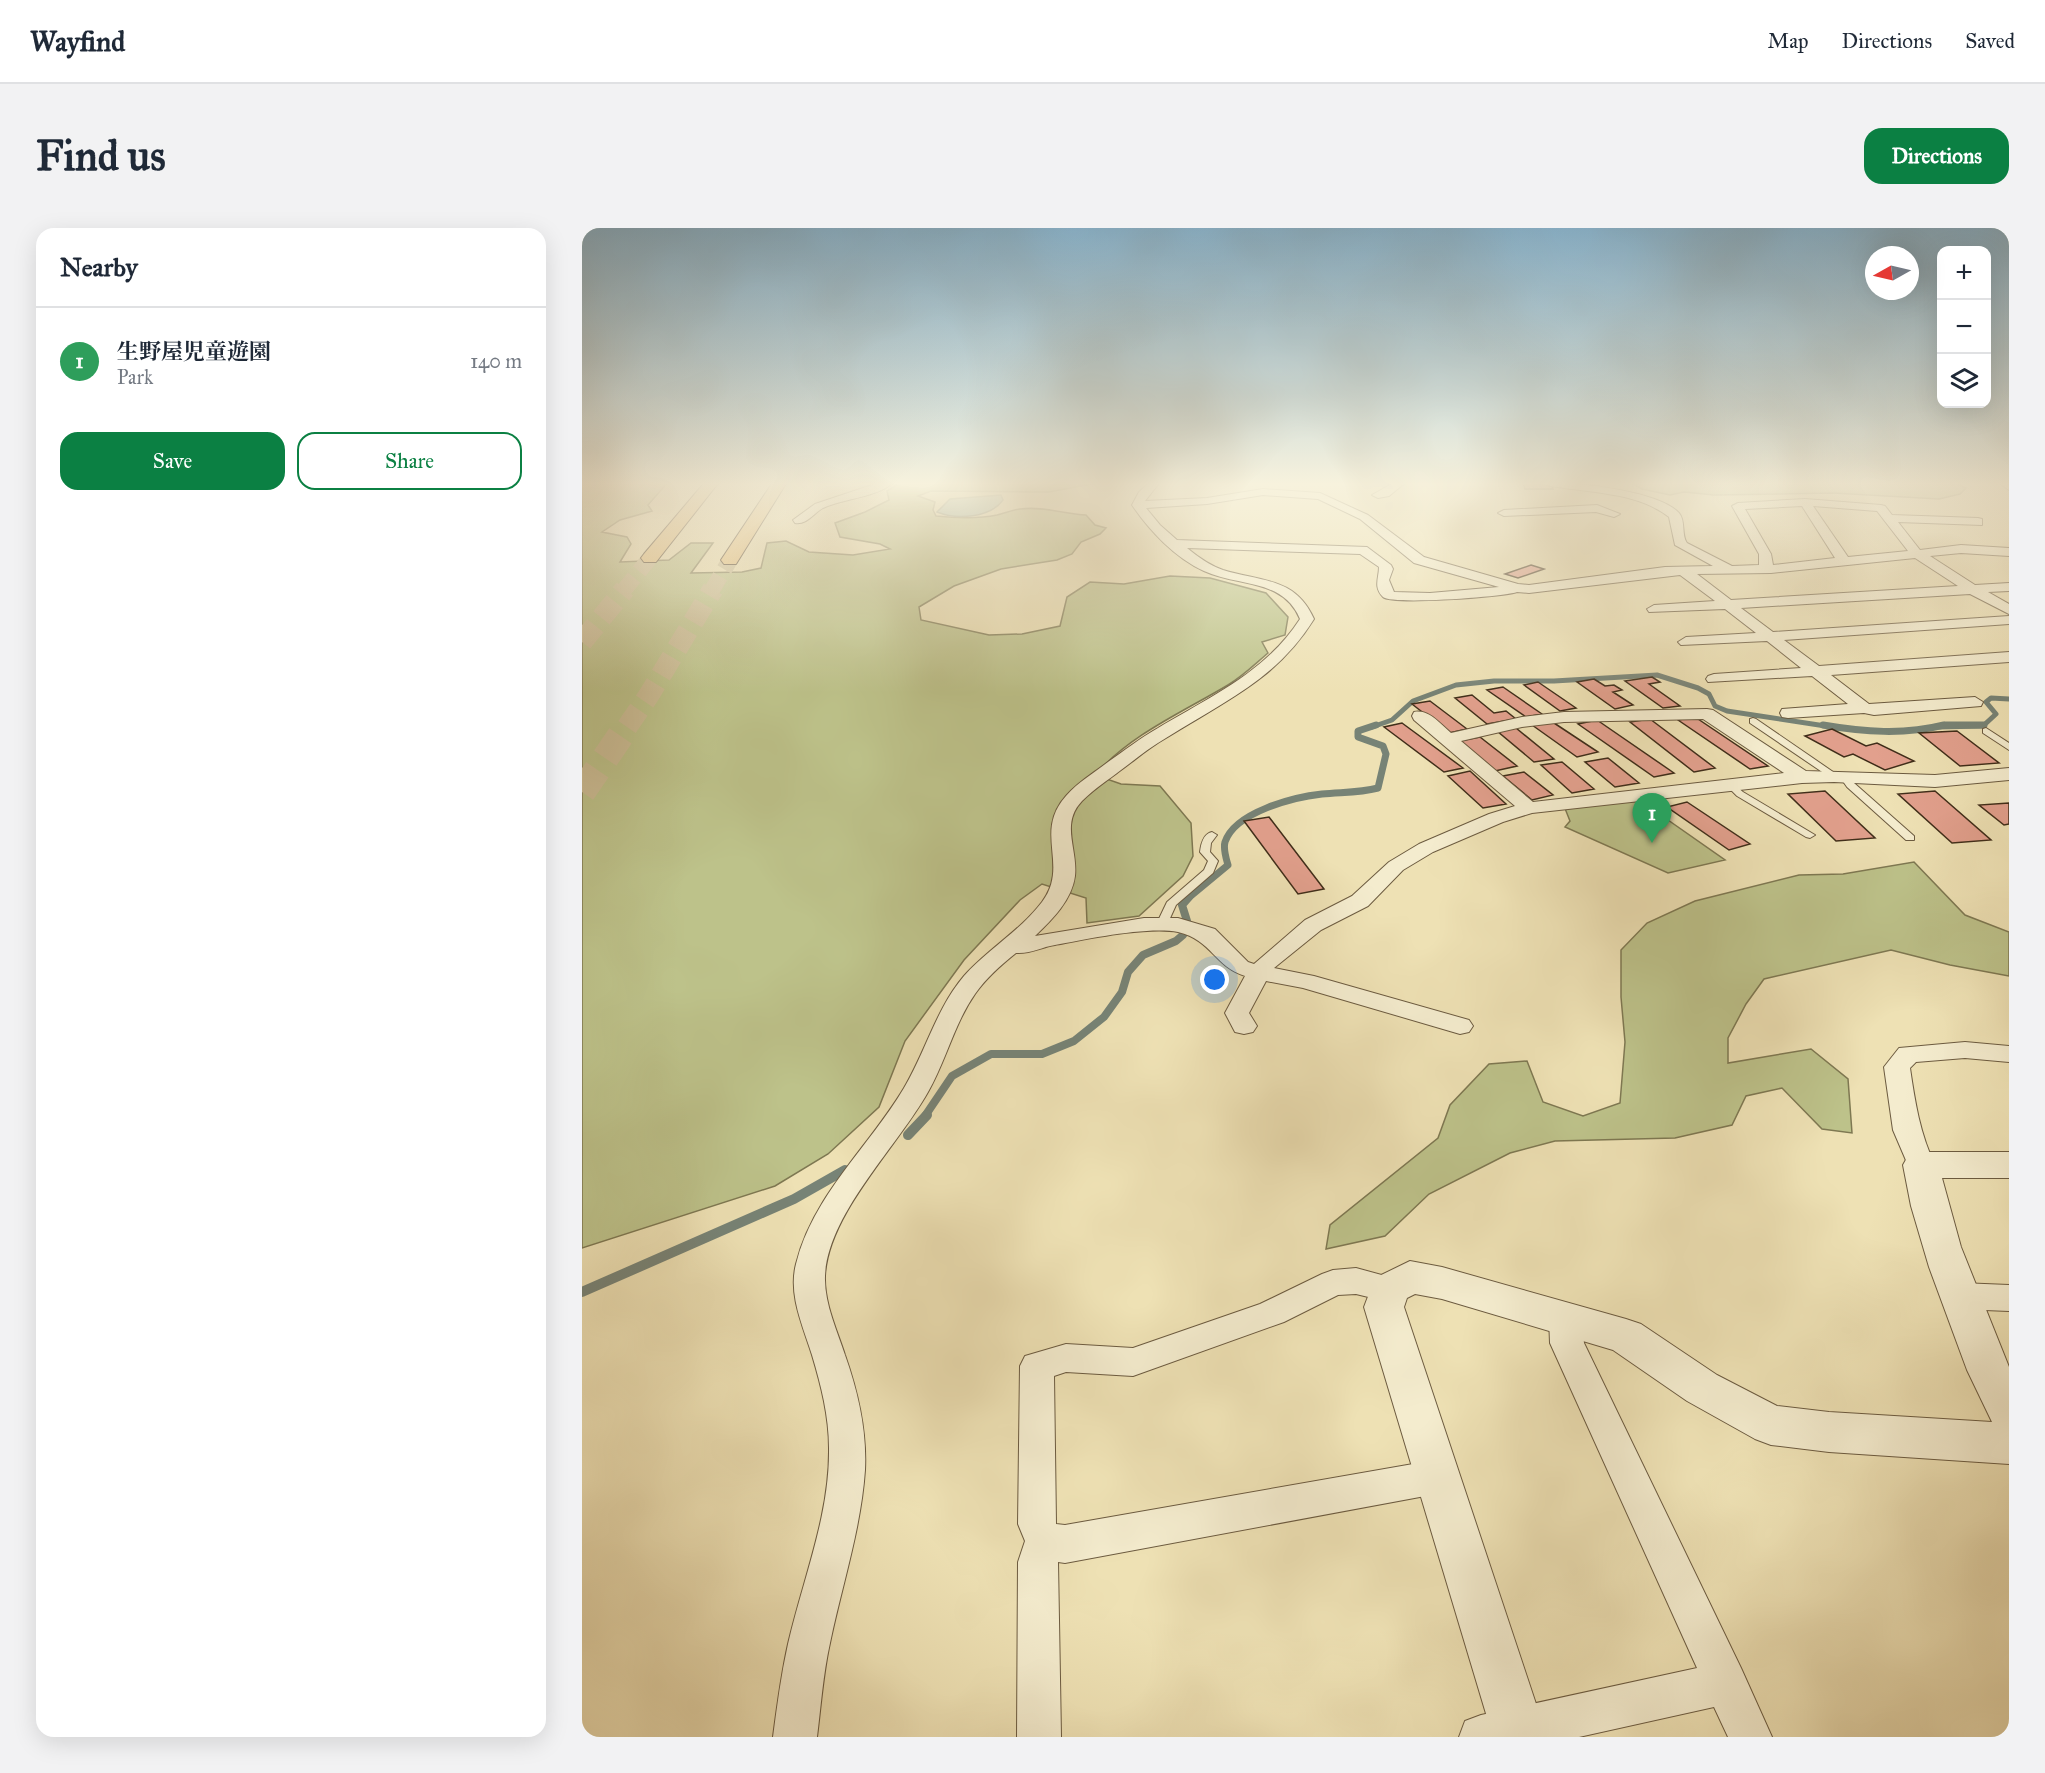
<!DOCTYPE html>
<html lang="en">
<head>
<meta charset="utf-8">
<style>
  body { margin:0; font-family:"IM FELL Great Primer","Noto Serif JP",serif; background:#f2f2f3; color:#1f2937 }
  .controls { position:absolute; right:18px; top:18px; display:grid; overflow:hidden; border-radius:12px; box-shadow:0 6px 24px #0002 }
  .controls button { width:54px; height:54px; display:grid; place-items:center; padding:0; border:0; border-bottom:2px solid #e0e1e3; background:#fff; color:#1f2937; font:30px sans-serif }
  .compass { position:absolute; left:1283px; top:18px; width:54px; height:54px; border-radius:50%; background:#fff; box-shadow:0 6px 24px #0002; rotate:262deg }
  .you { position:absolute; left:633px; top:752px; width:21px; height:21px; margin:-15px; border:4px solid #fff; border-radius:50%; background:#1a73e8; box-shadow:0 0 0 9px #1a73e833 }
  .badge { display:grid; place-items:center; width:39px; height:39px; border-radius:50%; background:#0b8043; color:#fff; font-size:20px; font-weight:700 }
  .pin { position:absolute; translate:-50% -50px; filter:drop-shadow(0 2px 3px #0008) }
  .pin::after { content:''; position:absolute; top:32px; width:21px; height:18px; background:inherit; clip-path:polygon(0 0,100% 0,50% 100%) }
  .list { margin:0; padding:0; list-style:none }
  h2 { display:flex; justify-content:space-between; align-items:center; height:78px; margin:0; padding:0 24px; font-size:26px }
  h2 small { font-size:20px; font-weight:400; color:#747a83 }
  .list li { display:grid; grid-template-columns:39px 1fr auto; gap:18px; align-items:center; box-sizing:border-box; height:108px; padding:0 24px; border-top:2px solid #e0e1e3 }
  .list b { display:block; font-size:22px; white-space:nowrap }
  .list p { margin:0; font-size:20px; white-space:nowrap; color:#747a83 }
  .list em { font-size:20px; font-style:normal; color:#747a83 }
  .actions { display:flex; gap:12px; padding:18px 24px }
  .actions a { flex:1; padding:14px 0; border:2px solid #0b8043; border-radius:18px; text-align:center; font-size:21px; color:#0b8043 }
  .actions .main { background:#0b8043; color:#fff }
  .icon { flex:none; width:33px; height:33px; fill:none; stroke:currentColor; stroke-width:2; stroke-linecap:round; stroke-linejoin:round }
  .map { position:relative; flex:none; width:1427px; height:1509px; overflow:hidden; border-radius:18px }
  header { display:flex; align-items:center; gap:36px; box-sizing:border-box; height:84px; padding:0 30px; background:#fff; border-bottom:2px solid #e0e1e3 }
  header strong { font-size:28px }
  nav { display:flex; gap:33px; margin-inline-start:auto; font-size:21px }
  .intro { display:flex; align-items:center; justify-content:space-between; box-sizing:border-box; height:144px; padding:0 36px }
  h1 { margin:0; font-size:42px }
  .button { padding:15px 27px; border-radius:18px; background:#0b8043; color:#fff; font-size:21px; font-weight:700 }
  main { display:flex; gap:36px; padding:0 36px }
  aside { flex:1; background:#fff; border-radius:18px; box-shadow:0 6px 24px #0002 }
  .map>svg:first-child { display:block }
  .green { fill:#bdc28a; stroke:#7e7852; stroke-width:1.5 }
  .water { fill:#9bbcb4; stroke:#778376; stroke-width:1.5 }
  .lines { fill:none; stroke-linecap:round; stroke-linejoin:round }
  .stream-far3 { stroke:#778376; stroke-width:5 }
  .stream-far2 { stroke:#778376; stroke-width:7 }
  .stream-far1 { stroke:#778376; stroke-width:8 }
  .stream { stroke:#778376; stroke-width:10 }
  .building { fill:#e2a08d; stroke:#402e1a; stroke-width:1.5 }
  .motorway-tunnel-far2 { stroke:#cbbd95; stroke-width:16; stroke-dasharray:16 8; stroke-linecap:butt }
  .motorway-tunnel-far1 { stroke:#cbbd95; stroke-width:21; stroke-dasharray:21 10; stroke-linecap:butt }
  .motorway-tunnel { stroke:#cbbd95; stroke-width:27; stroke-dasharray:27 14; stroke-linecap:butt }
  .service-casing { stroke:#6c5b40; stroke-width:2 }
  .minor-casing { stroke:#6c5b40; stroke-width:2 }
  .tertiary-casing { stroke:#6c5b40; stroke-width:2 }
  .motorway-casing { stroke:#402e1a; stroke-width:2 }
  .service { fill:#f4ecce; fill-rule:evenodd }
  .minor { fill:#f4ecce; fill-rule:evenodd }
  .tertiary { fill:#f4ecce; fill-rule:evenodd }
  .motorway { fill:#e7c07a; fill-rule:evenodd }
</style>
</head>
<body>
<header>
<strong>Wayfind</strong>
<nav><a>Map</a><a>Directions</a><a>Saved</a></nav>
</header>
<div class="intro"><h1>Find us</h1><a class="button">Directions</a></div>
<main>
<aside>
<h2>Nearby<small></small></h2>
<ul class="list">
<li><span class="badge" style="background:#2e9e5b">1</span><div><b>生野屋児童遊園</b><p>Park</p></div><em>140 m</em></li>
</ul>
<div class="actions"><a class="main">Save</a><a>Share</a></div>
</aside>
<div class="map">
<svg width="1427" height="1509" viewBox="0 0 1427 1509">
  <rect width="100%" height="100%" fill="#eee1b4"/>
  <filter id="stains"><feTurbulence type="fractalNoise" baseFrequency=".00333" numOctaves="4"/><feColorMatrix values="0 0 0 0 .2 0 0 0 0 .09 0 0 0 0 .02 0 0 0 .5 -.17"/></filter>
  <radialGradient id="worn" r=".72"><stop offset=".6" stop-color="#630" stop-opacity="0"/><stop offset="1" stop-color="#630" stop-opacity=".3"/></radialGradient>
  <path class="green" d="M0,254H86L66,277L70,283L38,292L20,304L45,309L49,316L38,334L87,332L109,315H131L109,345L160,344L179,340L185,315L204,313L227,324L271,327L308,321L298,316L258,309L253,295L283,284L307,272L305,263L319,254H520L467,264L349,263L336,268L353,274L351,282L354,288C374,290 395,291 415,287C423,285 431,282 438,281C461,278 482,286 504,287L513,297L524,300L518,306L499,314L490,326L475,332L419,341L372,358L337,379L339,392L407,407L440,406L478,398L485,369L508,354L542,356L588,348L628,350L684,365L706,389L703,407L680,414L686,425C673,436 661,448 646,457C601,484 549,506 513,547L539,556L578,558L609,595L611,628L601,648L557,688L505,695L504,670L460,656L438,672L382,732L323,813L297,879L246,926L193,958L0,1020Z
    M1048,254H1371L1384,260L1378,266L1357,271L1251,265L1132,267L1102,264L1088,267L1060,261Z
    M1056,571L1143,632L1086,645L983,599L988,593L982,578Z
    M1332,634L1383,687L1427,704V748L1368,737L1309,722L1182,751L1164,776L1146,810V835L1229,821L1266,851L1270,905L1240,901L1200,860L1164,868L1150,897L1093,910L973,913L928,925L847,966L803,1008L744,1021L748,997L856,910L868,877L907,836L945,833L961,874L1001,888L1038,875L1043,814L1039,769V722L1065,695L1113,673L1217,647L1261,646Z"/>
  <path class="water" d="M419,267L421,272C408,290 375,292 355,284L368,271Z"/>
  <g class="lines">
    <path class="stream-far3" d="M790,499L810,492L831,473L874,457L912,453H972L1075,447L1116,460L1127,466L1133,478L1145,483L1250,499
      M1356,499L1401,498L1414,486L1404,474L1409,470L1427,471"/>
    <path class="stream-far2" d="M1241,497C1282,504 1322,507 1362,497
      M1363,497H1402
      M605,671L646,637C644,630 641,621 643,614C653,584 712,569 740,566C759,564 777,565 796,560L804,526L801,518L776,509V503L794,497"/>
    <path class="stream-far1" d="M605,693L600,677L607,669
      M343,888L370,848L409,826H460L492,813L522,789L540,764L546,744L561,727L594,713L601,707"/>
    <path class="stream" d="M326,907L345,887
      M0,1064L212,971L263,942"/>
  </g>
  <path class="building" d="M941,255L969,256L971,261H943Z
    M949,337L962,341L936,350L923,346Z
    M1070,449L1078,454L1067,456L1098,478L1081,480L1043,453Z
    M1012,451L1023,458L1032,457L1040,462L1031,464L1051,477L1033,481L995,454Z
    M956,454L994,480L978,483L942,457Z
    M921,459L960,486L944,489L905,462Z
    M890,467L912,485L924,483L934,491L905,496L873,470Z
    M848,473L885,501L867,505L830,476Z
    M1113,489L1186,538L1168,541L1096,492Z
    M1068,491L1133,540L1112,544L1048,494Z
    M1015,492L1092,545L1072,549L996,496Z
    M969,493L1016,524L995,529L950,497Z
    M820,495L881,540L862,544L802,499Z
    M934,500L972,531L952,534L915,503Z
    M1250,501L1284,518L1295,515L1332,533L1303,542L1271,526L1262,529L1223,508Z
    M1375,503L1417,535L1378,538L1337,505Z
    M898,509L935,538L913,543L877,513Z
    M1026,530L1057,555L1033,559L1003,534Z
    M980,534L1012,561L990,565L959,537Z
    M888,543L924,576L901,580L866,548Z
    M942,544L971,567L950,572L921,548Z
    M1243,563L1293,610L1254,613L1206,566Z
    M1353,563L1409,612L1370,615L1316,566Z
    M1105,574L1168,616L1147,622L1085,579Z
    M1427,575V596L1422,597L1397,577Z
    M687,589L742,661L716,666L662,593Z"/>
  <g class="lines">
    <path class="motorway-tunnel-far2" d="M42,362L68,330
      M130,362L148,332"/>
    <path class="motorway-tunnel-far1" d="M0,414L43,361
      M45,499L67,467L131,361"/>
    <path class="motorway-tunnel" d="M0,564L46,497"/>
    <g class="service-casing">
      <path id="service" d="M1171,490L1174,491L1257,548L1255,550H1249L1168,495V491Z
        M1404,500L1427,515V522L1401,505V501Z
        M1263,546L1266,547L1272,555L1332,608V612H1324L1265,559L1258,549Z
        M1149,554L1161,564L1233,607L1228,610L1224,609L1155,568L1144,557Z
        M630,604L635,607L629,615L628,624L636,633L631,645L594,677L584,699H576L574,697L585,674L622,642L626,633L618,624C619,616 621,606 630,604Z"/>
    </g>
    <g class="minor-casing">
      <path id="minor" d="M299,254H312C294,270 263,270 241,280C232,285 225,297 213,295L211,292L233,276Z
        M568,254H578L563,273L625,270L681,261L738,265L786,287L842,329L936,356L947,357L1083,339L1131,338L1093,317L1087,289C1054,263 1004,265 964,257L959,254C990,254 1076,262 1097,285C1104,293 1099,307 1105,315L1150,338L1177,337V326L1150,278L1156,275L1223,271L1299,277L1303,278L1310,287L1396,290L1400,291V297L1316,294L1338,322L1379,317L1427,320V328L1379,325L1348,328L1393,357L1427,355V363L1406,364L1427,376V386L1388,366L1159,380L1191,404L1427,388V396L1202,412L1237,438L1427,424V434L1249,447L1287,476L1393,469L1401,474L1399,478L1292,487L1282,485L1206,490L1200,489L1198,485L1200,481L1266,476L1230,448L1126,454L1124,451L1126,448L1132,446L1219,440L1185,413L1099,417L1096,414L1104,409L1174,405L1143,381L1067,384L1065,381L1072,377L1133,373L1098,347L947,365L935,364C922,369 809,377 801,369C791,359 797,350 797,339L778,326L605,320C616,329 627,337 641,342C680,354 713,349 732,391C694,452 643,473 584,510C568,519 554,531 539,542C526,552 512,561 500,573C478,596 496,621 493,648C490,672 470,692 453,708L562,690H596L633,701L666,734L672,736L723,692L770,668L807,634L837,616L907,586L933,578L832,492L830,488L832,484C847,481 858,496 869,505L940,489L982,484L1125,481L1131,482L1224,543L1353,547L1427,540V552L1353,559L1252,554L1220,555L950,585L921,594L851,624L821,642L786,678L739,702L692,740L732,748L887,792L891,798L887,804L878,806L721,760L684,753L667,785L675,798L671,804L662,806L653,804L643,785L663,748C633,739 630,712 596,704C566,698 505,711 473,717C459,719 450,726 434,725C419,737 404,750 393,766C372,796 364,833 346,864C316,918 246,985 243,1048C242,1075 255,1102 263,1127C276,1164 285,1202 283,1242C279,1301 260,1357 248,1415C241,1446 239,1478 235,1509H191C195,1478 199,1447 206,1416C221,1351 248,1287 247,1220C247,1188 239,1157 230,1127C221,1098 206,1067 214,1036C231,967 287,919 322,860C344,823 354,781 382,748C406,721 438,703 460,674C488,637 451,605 484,568C496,554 512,545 526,534C542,523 558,510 576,500C628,469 684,444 718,391C701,350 656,359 622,343C593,330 567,302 550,277L557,264ZM681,267L736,271L778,291L832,335L917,359L848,365L812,364L807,352L811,341L809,337L785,319L595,312L578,297L564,280L625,276ZM1220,278L1253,330L1191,337L1189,326L1163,281ZM1231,278L1295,283L1326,323L1266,329ZM1333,330L1376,358L1149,372L1115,346L1189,345ZM1121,491L1202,545L951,574L879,513L940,499L982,494Z
        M813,254H824L807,268L796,270L790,267Z
        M1416,254H1427V262Z
        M1015,277L1038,286L1032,289L1014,284L922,288L916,285L922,282Z
        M1383,814L1427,818V834L1383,830L1334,834L1328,840C1333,874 1338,906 1353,937L1349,944L1339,947L1329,944L1311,902L1302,839L1317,820Z
        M774,1040L818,1052L823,1061L818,1070L807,1074L774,1066L756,1067L702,1094L551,1148L484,1144L472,1148L474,1296L483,1297L854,1232L867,1237L873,1249L867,1261L854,1266L483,1335L476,1334L479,1509H435L436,1334L443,1313L436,1296L438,1138L443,1128L484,1116L551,1120L678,1076L740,1046L751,1042Z
        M1378,1055L1427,1057V1083L1378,1081L1367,1077L1362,1068L1367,1059Z
        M983,1076L995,1079L999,1089L1002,1115L1159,1440L1190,1509H1146L1132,1479L997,1509H877L883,1493L899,1487L1115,1440L968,1115L967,1089L971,1079Z"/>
    </g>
    <g class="tertiary-casing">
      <path id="tertiary" d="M1339,924H1427V950H1360L1379,1019L1427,1139V1236L1247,1224L1189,1217L1173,1211L1105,1173L1031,1122L860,1071L833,1066L825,1070L822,1079L965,1509H911L782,1079L793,1050L828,1033L860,1039L1044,1091L1059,1096L1135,1147L1195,1178L1247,1184L1410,1194L1385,1142L1347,1039L1329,978L1321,937L1326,928Z"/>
    </g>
    <g class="motorway-casing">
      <path id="motorway" d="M123,254H137L74,334H62L59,330L62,326Z
        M191,254H205L154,336H142L139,332Z"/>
    </g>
    <use href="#service" class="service"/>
    <use href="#minor" class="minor"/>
    <use href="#tertiary" class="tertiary"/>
    <use href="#motorway" class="motorway"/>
  </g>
  <linearGradient id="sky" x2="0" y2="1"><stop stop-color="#89b7d3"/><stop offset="0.55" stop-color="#f7f2dd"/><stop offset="1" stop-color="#f7f2dd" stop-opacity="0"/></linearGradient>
  <rect width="1427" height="465" fill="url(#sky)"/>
  <rect width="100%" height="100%" filter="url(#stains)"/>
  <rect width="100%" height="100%" fill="url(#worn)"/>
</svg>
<div class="controls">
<button>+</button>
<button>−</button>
<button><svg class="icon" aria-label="layers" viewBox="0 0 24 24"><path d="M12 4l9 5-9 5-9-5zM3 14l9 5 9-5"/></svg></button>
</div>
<svg class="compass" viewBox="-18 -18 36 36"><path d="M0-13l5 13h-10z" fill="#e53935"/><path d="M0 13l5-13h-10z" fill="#747a83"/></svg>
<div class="you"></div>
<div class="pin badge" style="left:1070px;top:615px;background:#2e9e5b">1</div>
</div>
</main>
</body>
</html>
